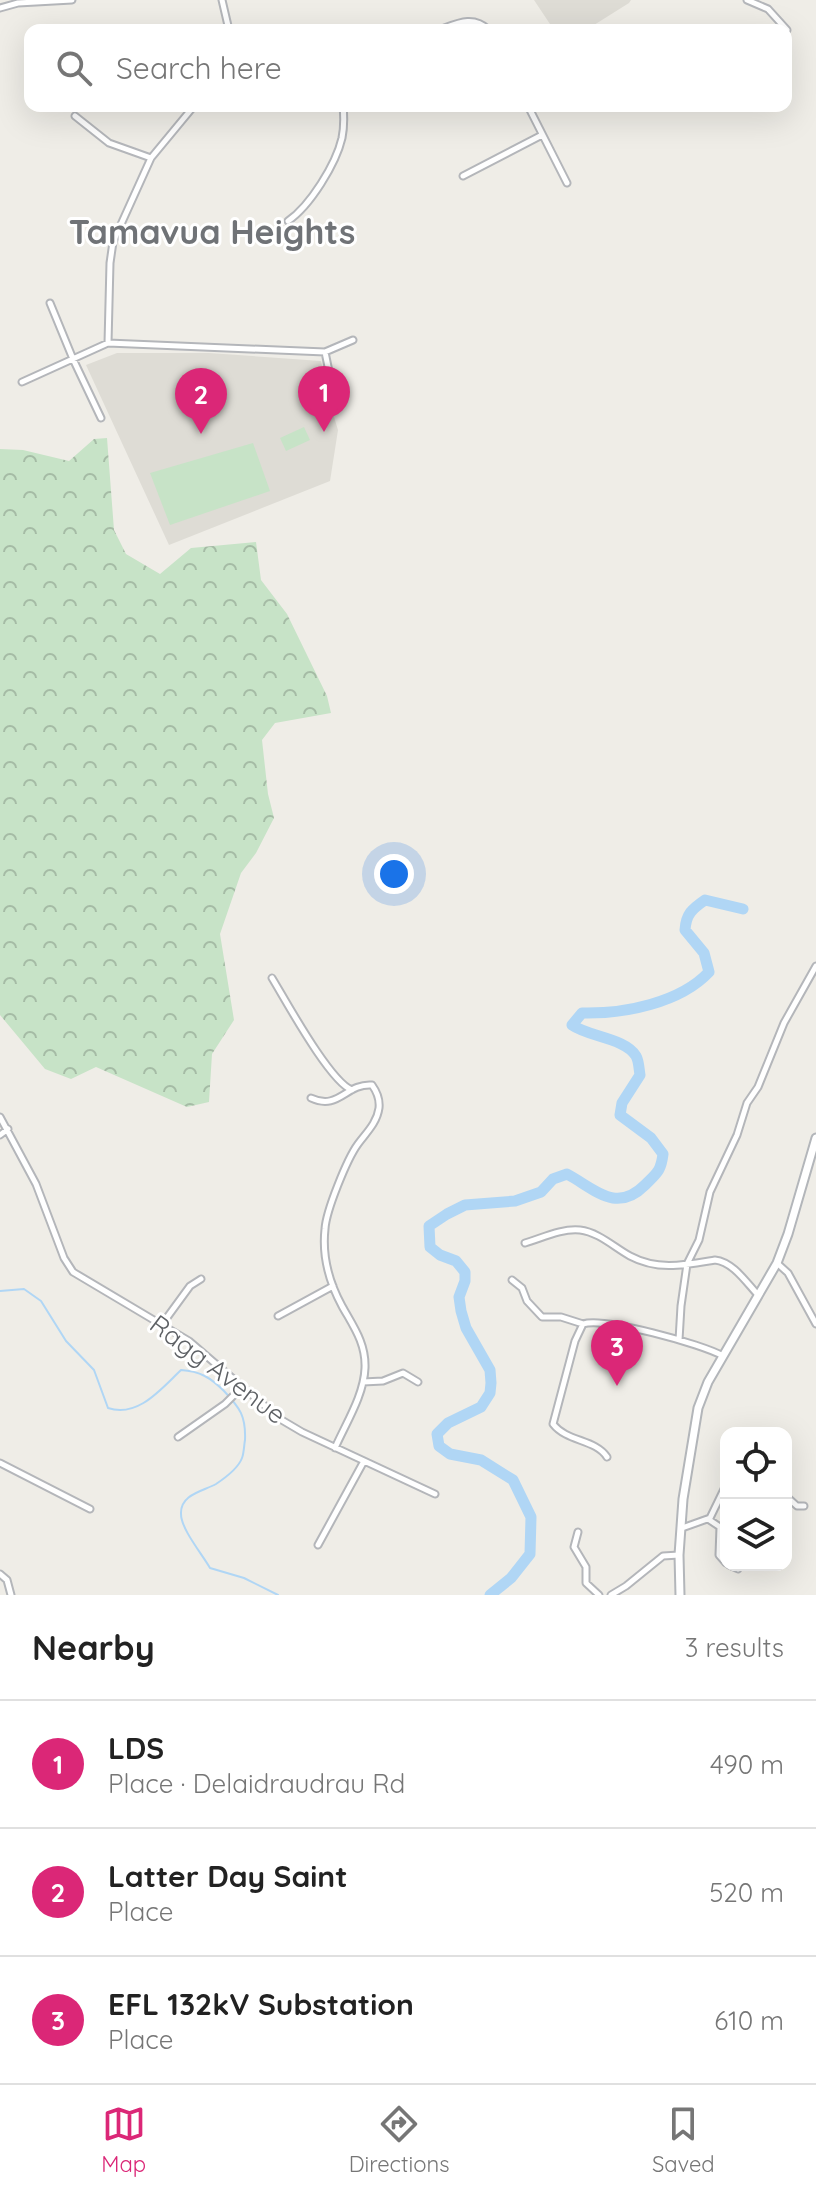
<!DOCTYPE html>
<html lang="en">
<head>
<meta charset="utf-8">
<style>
  body { margin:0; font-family:Quicksand,sans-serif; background:#f6f6f6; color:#222 }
  .controls { position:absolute; right:24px; bottom:24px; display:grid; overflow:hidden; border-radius:16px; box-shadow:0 8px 32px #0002 }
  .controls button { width:72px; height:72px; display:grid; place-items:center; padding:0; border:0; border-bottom:2px solid #e0e0e0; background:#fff; color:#222; font:40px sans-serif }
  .you { position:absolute; left:394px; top:874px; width:28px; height:28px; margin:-20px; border:6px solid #fff; border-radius:50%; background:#1a73e8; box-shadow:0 0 0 12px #1a73e833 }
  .badge { display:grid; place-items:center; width:52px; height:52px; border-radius:50%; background:#db2777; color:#fff; font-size:26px; font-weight:700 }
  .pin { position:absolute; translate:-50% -66px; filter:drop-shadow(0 2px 4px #0008) }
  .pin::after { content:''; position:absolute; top:42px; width:28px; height:24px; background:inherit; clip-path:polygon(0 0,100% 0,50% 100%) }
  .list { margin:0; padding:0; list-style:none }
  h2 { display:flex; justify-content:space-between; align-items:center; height:104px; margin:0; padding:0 32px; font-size:34px }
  h2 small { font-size:26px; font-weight:400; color:#767676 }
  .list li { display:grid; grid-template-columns:52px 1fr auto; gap:24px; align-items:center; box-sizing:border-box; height:128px; padding:0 32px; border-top:2px solid #e0e0e0 }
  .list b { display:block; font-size:30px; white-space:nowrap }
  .list p { margin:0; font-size:26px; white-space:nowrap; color:#767676 }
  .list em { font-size:26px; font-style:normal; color:#767676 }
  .icon { flex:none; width:44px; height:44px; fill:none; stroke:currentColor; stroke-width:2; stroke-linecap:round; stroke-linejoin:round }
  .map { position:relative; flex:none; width:816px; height:1595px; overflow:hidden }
  .search { position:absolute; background:#fff; box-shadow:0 8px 32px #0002; left:24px; right:24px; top:24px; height:88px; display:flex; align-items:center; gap:20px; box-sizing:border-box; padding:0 28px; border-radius:16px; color:#767676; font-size:30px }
  .sheet { height:488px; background:#fff }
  nav { display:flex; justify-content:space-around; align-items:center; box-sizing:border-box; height:112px; border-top:2px solid #e0e0e0; background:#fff; font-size:22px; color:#767676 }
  nav a { display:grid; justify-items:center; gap:4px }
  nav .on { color:#db2777 }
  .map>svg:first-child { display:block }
  .education { fill:#dedcd5 }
  .forest { fill:url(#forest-crowns) }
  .pitch { fill:#c7e3c7 }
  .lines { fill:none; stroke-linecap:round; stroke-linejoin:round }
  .stream { stroke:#b0d6f5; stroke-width:2 }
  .river { stroke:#b0d6f5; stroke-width:11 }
  .minor-casing { stroke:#b4b6ba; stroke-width:9 }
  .secondary-casing { stroke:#b3b6ba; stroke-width:11 }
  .minor { stroke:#fff; stroke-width:5 }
  .secondary { stroke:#fff; stroke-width:7 }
  .labels { text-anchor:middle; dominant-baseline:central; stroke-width:6; stroke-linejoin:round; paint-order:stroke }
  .street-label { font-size:26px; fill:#5e6165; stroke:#fff }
  .district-label { font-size:34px; font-weight:bold; fill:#707377; stroke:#fff }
</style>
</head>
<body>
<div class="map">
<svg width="816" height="1595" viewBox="0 0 816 1595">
  <defs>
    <pattern id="forest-crowns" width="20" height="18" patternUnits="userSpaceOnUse" patternTransform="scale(2)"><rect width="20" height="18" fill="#c7e3c7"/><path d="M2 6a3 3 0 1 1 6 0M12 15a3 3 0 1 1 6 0" fill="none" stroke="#a5bba5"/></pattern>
  </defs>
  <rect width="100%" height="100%" fill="#efede7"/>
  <path class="education" d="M534,0H631L629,3L586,30H554Z
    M117,353H209L321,361L328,397L338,430L330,481L169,545L86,365Z"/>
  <path class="forest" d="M107,438L114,530L126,554L160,574L191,548L256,542L261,580L287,614L327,696L331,713L275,723L262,740L268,794L274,818L256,853L241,873L220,934L234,1020L212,1054L209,1102L187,1107L96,1067L71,1079L45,1069L0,1015V449L23,450L69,461L94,439Z"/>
  <path class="pitch" d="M304,427L310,440L286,451L280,438Z
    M253,443L270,491L170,525L150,473Z"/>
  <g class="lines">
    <path class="stream" d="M0,1291L24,1289L41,1301L66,1341L94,1370L108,1408C138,1418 161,1389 181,1370C200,1371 211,1378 224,1391C240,1408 246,1416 245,1440C244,1445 244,1453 242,1458C238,1469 225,1478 216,1484C204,1491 180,1494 181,1514C181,1529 202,1554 210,1568L244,1578L278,1595"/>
    <path class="river" d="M490,1595L511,1578L530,1554L531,1517L513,1480L481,1460L450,1454L439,1446L437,1434L448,1423L481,1407L490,1393L491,1383L490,1370L466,1328L461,1311L459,1297L465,1281V1272L456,1261L440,1255L430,1247L429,1226L447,1214L465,1205L515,1201L541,1192L553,1179L567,1174C595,1189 616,1214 645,1185C657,1173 661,1171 663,1154L651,1138L620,1115L622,1103L640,1075C639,1070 639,1061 636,1056C625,1038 589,1037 572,1025L582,1013C624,1014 680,1003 709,972L704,953L685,930C686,914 692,909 705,900L743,909"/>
    <g class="minor-casing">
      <path id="minor" d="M222,0L229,30
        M747,0L768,9L787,30
        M0,8L18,3L72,0
        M439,30C458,23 473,15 489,30
        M528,106L567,183
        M75,116L109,143L151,158
        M463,176L542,135
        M288,221C310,206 336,164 342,138C344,128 344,116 343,106
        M50,303L73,359L101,418
        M108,343L110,263L113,242L151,158L194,106
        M325,352L333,391
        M22,382L108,343L325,352L353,340
        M272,978C286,1001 330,1082 352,1090
        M311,1098C339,1111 346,1083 372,1085C377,1092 380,1099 379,1108C377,1123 366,1133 358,1144C347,1159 326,1211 325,1229C322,1256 329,1282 342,1306C353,1326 366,1343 365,1368C364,1395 346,1423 335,1448
        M0,1117L36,1184L64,1258L73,1272L189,1341L280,1419L302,1432L435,1494
        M0,1135L8,1129
        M525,1243C542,1238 562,1228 580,1230C598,1232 614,1247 630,1256C658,1271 685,1265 715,1260C733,1262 746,1282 758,1295
        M777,1263L788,1273L816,1324
        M512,1280L522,1288L527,1301L542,1317H561L583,1324
        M278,1316L333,1286
        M163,1323L190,1286L201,1279
        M679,1340L681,1306L687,1264L699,1240L710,1192L737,1135L747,1103L758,1087L784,1023L816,966
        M363,1382L383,1381L403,1373L418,1382
        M178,1437L225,1404L242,1387
        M607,1457C595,1439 567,1442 553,1424L575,1341L583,1324C604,1317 702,1344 723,1356
        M0,1463L90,1509
        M786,1496L797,1506H804
        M708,1519L720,1527L719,1555L726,1563
        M682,1528L710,1518L726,1485
        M578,1532L574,1547L586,1567V1583L599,1595
        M318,1545L364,1461
        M729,1565L738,1569
        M0,1574L7,1580L11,1595
        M611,1595L626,1586L663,1556L679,1555"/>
    </g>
    <g class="secondary-casing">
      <path id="secondary" d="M680,1595L679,1555L683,1499L698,1408L708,1382L777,1263L788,1234L816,1138"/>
    </g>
    <use href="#minor" class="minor"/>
    <use href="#secondary" class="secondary"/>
  </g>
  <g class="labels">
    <g class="street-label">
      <text transform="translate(218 1369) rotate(37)">Ragg Avenue</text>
    </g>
    <g class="district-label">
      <text x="212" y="231">Tamavua Heights</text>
    </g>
  </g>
</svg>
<div class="controls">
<button><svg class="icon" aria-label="locate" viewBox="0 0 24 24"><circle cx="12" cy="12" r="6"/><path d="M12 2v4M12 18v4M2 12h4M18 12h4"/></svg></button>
<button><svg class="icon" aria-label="layers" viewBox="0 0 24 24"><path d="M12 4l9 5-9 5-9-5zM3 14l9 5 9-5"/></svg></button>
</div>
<div class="you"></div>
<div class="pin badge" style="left:324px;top:432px">1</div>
<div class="pin badge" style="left:201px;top:434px">2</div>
<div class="pin badge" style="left:617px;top:1386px">3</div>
<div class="search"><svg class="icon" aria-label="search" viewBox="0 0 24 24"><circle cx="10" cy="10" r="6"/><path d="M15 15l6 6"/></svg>Search here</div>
</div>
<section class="sheet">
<h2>Nearby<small>3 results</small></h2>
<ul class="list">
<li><span class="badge">1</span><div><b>LDS</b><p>Place · Delaidraudrau Rd</p></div><em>490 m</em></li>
<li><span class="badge">2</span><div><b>Latter Day Saint</b><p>Place</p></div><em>520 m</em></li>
<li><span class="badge">3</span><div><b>EFL 132kV Substation</b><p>Place</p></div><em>610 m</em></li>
</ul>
</section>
<nav>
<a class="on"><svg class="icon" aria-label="map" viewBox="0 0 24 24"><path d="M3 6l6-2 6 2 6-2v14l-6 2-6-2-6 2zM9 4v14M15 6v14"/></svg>Map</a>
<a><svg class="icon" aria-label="directions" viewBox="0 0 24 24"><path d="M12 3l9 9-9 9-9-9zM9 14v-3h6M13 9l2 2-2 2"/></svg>Directions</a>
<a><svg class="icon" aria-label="saved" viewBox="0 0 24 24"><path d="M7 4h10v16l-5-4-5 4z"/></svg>Saved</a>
</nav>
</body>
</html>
